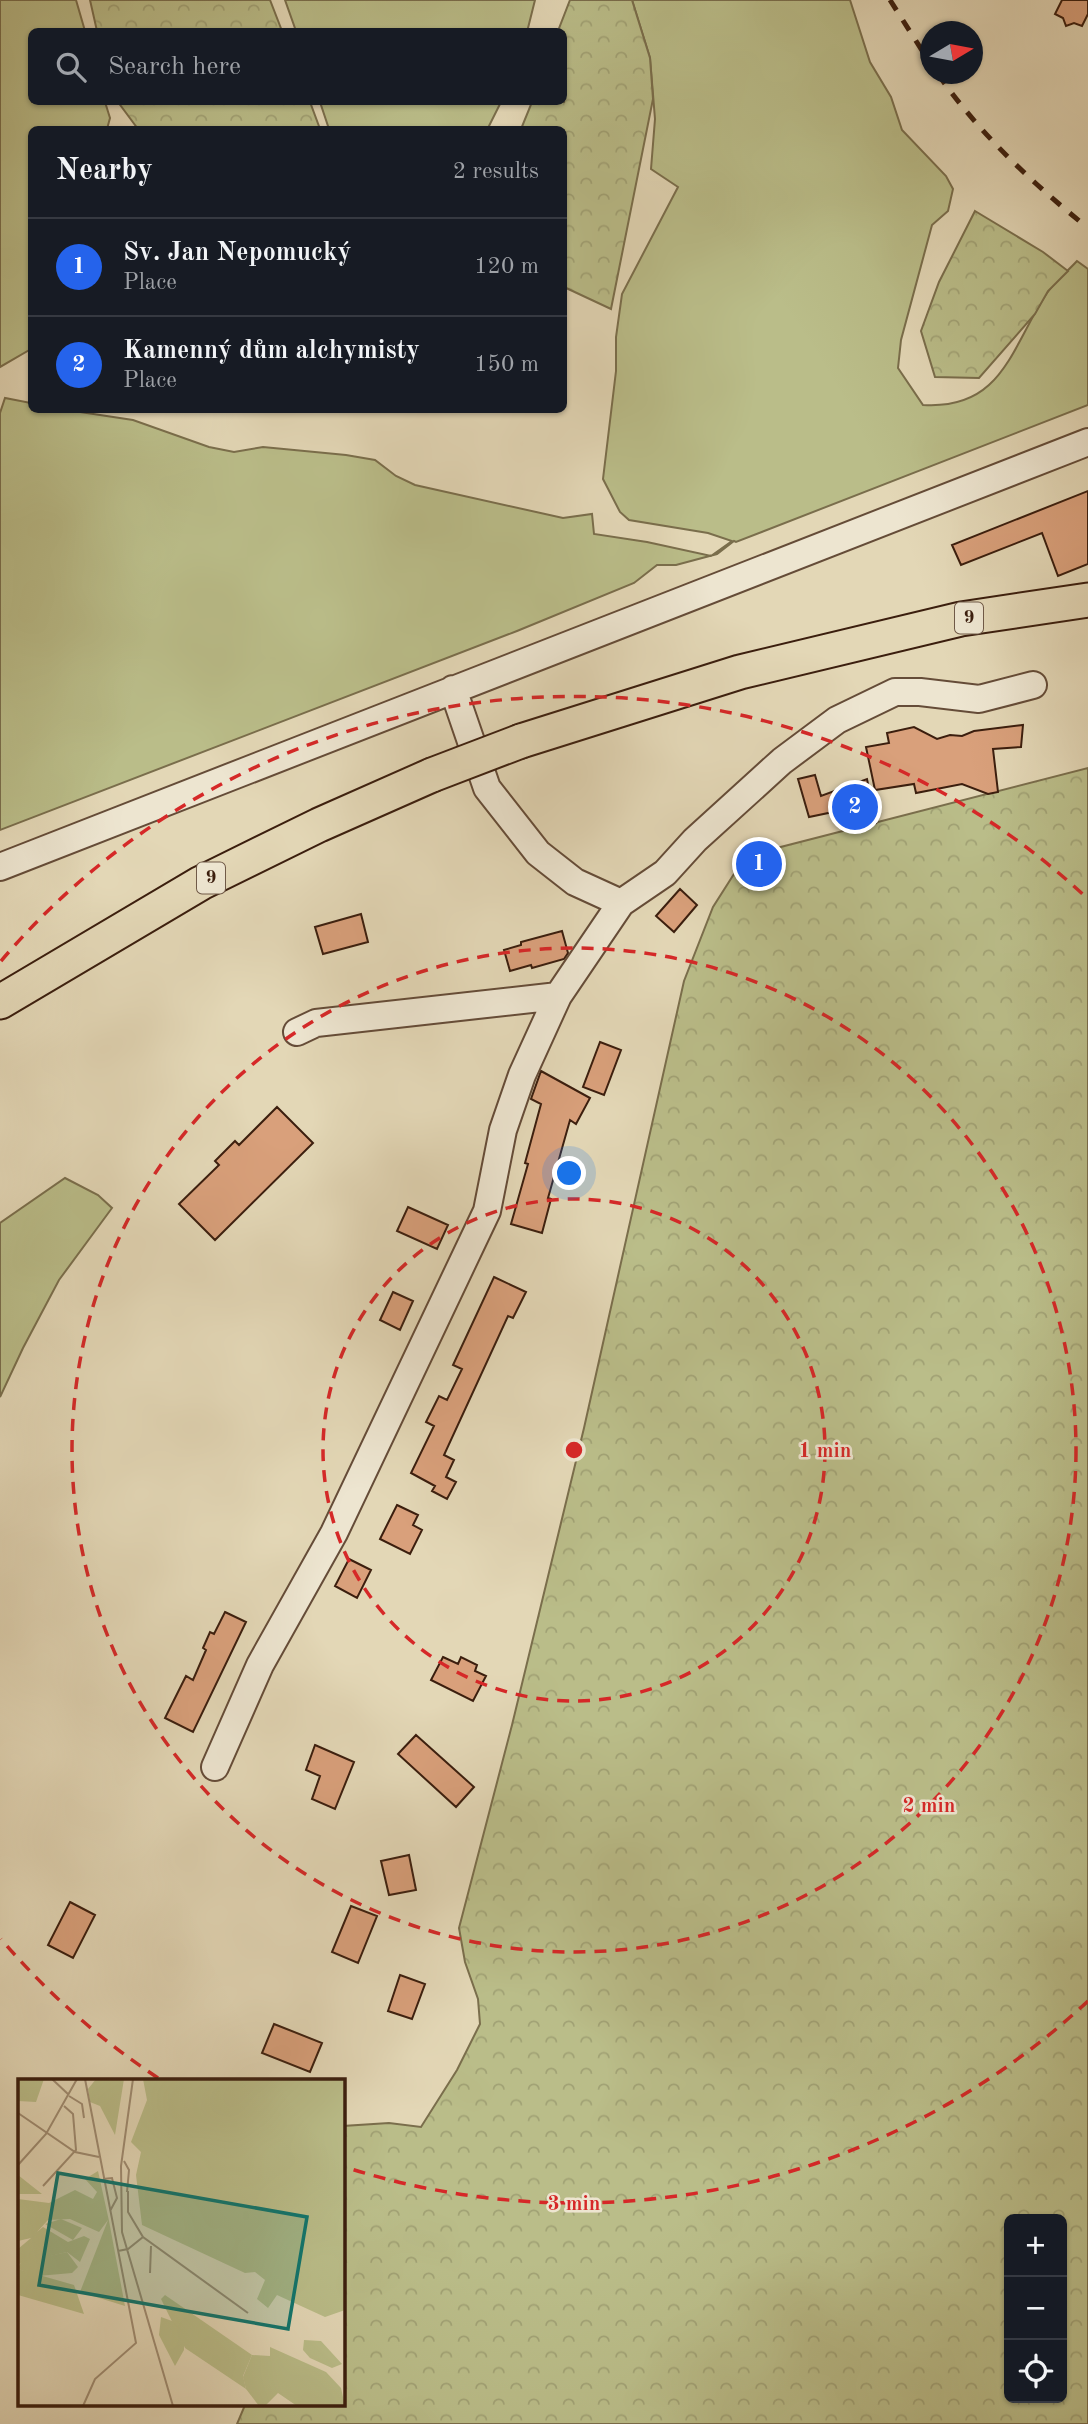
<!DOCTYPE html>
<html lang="en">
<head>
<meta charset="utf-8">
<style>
  body { margin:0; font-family:"Old Standard TT",serif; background:#242831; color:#f1f3f6 }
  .controls { position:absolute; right:21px; bottom:21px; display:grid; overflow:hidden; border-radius:10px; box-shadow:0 2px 5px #0004 }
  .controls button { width:63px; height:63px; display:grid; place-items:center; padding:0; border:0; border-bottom:2px solid #363941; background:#171b24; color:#f1f3f6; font:35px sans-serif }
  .compass { position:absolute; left:920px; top:21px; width:63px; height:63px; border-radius:50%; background:#171b24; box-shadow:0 2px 5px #0004; rotate:80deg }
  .you { position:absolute; left:570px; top:1174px; width:24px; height:24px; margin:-18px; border:5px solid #fff; border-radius:50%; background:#1a73e8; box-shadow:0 0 0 10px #1a73e833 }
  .badge { display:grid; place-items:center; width:46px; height:46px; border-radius:50%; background:#2563eb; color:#fff; font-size:23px; font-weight:700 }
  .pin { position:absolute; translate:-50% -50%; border:4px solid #fff; box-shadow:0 2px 7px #0006 }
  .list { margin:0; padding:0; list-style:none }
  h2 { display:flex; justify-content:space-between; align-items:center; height:91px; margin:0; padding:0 28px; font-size:30px }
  h2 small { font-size:23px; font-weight:400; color:#9ea1a6 }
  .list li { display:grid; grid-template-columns:46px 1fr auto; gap:21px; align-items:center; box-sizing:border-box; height:98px; padding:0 28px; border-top:2px solid #363941 }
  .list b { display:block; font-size:26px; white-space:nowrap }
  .list p { margin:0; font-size:23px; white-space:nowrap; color:#9ea1a6 }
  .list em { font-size:23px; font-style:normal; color:#9ea1a6 }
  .icon { flex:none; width:38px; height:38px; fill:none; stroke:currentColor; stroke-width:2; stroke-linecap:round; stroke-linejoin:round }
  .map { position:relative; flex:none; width:1088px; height:2424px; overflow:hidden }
  .search { position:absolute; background:#171b24; box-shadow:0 2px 5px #0004; left:28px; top:28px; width:539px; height:77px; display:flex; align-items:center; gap:18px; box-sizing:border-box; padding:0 24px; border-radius:10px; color:#9ea1a6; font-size:26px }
  .panel { position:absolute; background:#171b24; box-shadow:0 2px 5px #0004; left:28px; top:126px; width:539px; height:287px; border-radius:10px }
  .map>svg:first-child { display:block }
  .green { fill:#babd89; stroke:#7a6e4c; stroke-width:2 }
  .forest { fill:url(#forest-crowns); stroke:#7a6e4c; stroke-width:2; fill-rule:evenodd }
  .building { fill:#d9a07b; stroke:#3b1e0e; stroke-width:2 }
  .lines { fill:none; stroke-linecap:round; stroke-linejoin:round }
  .minor-casing { stroke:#654c38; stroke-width:30 }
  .major-casing { stroke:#3b1e0e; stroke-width:37 }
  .minor { stroke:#ede5d0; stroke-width:26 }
  .major { stroke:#e3d7b6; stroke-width:33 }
  .rail { stroke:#3b1e0e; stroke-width:5; stroke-dasharray:12 12; stroke-linecap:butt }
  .major-bridge-casing { stroke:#3b1e0e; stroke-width:37; stroke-linecap:butt }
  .major-bridge { stroke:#e3d7b6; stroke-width:33 }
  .ring { fill:none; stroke:#d62828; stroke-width:3.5; stroke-dasharray:12 9 }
  .labels { text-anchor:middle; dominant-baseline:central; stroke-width:5; stroke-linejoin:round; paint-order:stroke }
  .shield { fill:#ede5d0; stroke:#705a48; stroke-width:2 }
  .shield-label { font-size:19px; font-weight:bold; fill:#3b1e0e }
  .inset-road { fill:none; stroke:#a08d73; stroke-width:2 }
  .view { fill:#0f766e; fill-opacity:0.15; stroke:#0f766e; stroke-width:3.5 }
  .inset-edge { fill:none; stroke:#3b1e0e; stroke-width:3.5 }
  .centre { fill:#d62828; stroke:#ede5d0; stroke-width:3.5 }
  .ring-label { font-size:21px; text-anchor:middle; font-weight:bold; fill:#d62828; stroke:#ede5d0; stroke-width:5; stroke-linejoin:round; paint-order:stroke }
</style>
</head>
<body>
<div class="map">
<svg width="1088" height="2424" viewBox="0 0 1088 2424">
  <defs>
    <pattern id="forest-crowns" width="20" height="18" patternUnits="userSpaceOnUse" patternTransform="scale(1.75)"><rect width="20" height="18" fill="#babd89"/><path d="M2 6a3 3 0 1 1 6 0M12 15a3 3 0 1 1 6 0" fill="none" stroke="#a1a275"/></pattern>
  </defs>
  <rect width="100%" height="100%" fill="#e3d7b6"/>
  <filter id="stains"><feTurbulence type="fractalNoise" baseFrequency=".00286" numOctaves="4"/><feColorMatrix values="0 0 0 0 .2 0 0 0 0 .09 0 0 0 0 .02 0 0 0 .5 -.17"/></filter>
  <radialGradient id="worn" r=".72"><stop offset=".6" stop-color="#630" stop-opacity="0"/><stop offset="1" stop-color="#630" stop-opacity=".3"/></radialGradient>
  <path class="green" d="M0,0H76L85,31L32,32V102H105L110,118L107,129L32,130L31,349L0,367Z
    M285,0H535L527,32L296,31Z
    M632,0H850L870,62L891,97L902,130L946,176L953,189L948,211L932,225L901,340L898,368L923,405C1003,410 1011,347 1047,293C1055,281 1067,272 1077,261L1088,269V405L736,542L734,541L717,554L676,565H657L634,583L517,631L0,830V413L5,398L31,403L32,410H67L133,420L209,447L234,452L263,447L346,455L375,460L396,476L415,485L563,518L592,514L594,534L647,542L711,556L732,541L708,533L629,520L620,512L603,479L616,371V337L622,294L678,187L651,169L655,119L650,58Z
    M320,102H501L487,130L329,129Z
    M65,1178L98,1195L112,1208L59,1280L23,1348L0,1397V1223Z"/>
  <path class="forest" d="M90,0H270L282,31H97Z
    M570,0H632L650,58L653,99L611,309L564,287V130L521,129L532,102H564V32L558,31Z
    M118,102H310L320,129H138Z
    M975,211L1043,252L1068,271L1048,291L1035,314L979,378L935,377L921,331L939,282Z
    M1088,768V2424H237L245,2405H343V2126L389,2123L421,2127L457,2070L480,2024L478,1999L465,1962L459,1928L512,1725L584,1428L684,981L713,907L734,874L769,850ZM1009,2219H1062V2398H1009Z"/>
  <path class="building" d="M1062,0H1088V14L1082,26L1074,23L1066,26L1063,18L1055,14Z
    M1088,491V564L1058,576L1042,533L961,565L952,545Z
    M1023,725L1021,747L993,749L998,792L988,794L962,784L916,793L914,784L875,790L866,747L889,743L887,733L914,727L937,739L950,735L962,736L974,731Z
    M815,775L821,796L867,779L876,823L842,826L838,811L809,817L798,779Z
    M680,889L697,905L674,932L656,916Z
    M361,914L368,942L323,954L315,927Z
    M562,931L568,953L564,959L532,968L531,965L510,971L504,950L521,945V942Z
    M600,1042L621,1050L604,1095L583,1087Z
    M541,1071L590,1098L576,1124L570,1120L548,1198L551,1199L542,1233L511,1224L528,1164L525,1163L541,1104L531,1099Z
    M277,1107L313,1143L215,1240L179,1204L219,1165L215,1161L235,1141L239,1145Z
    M408,1207L448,1225L437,1249L397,1231Z
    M494,1277L526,1292L513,1318L508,1316L444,1455L454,1460L446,1477L456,1482L447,1499L432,1491L435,1486L411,1473L434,1426L426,1422L439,1396L447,1400L462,1369L453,1365Z
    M393,1292L413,1301L400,1330L380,1320Z
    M397,1505L418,1515L413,1525L422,1530L410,1554L380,1539Z
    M349,1559L371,1570L357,1598L335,1586Z
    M225,1612L246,1622L193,1732L165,1718L186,1676L193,1680L206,1650L203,1648L210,1632L214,1634Z
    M443,1657L458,1664L461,1657L477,1665L475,1671L486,1676L473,1701L431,1680Z
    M416,1735L474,1787L456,1807L398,1754Z
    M315,1745L354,1762L335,1809L312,1799L320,1776L306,1770Z
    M409,1855L416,1890L389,1895L381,1861Z
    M70,1902L95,1915L73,1958L48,1945Z
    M351,1906L377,1916L358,1963L332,1952Z
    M400,1975L425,1984L412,2019L388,2011Z
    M274,2024L322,2043L310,2072L262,2053Z"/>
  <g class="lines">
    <g class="minor-casing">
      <path id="minor" d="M453,689L487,788L538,853L575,882L621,903
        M0,867L1088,442
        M297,1032L316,1023L558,996
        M215,1767L260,1665L334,1533L487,1211L503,1130L522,1075L558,996L621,903L665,873L695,840L782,761L837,720L895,692H920L979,699L1033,685"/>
    </g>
    <g class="major-casing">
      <path id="major" d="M521,741L740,672L961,619L1088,600
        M0,1002L201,883L319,825L432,775"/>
    </g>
    <use href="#minor" class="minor"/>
    <use href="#major" class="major"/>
    <path class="rail" d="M890,0L930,63
      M938,74C978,132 1032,183 1088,228"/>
    <g class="major-bridge-casing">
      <path id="major-bridge" d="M432,775L521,741"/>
    </g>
    <use href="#major-bridge" class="major-bridge"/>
  </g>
  <g class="ring">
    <circle cx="574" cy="1450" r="251"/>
    <circle cx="574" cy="1450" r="502"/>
    <path d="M1088 2001A753 753 0 0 1 348 2168M158 2078A753 753 0 0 1 1 1939M1 961A753 753 0 0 1 1088 899"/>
  </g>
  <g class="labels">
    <g class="shield">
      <rect x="955" y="602.5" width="28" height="31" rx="5"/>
      <rect x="197" y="862.5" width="28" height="31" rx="5"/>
    </g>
    <g class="shield-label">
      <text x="969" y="618">9</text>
      <text x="211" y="878">9</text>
    </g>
  </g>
  <g transform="translate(18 2079)">
    <rect width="327" height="327" fill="#e3d7b6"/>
    <path d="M80,92L91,142L107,227L62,213L90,141L81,153L52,140L30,141L19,153L25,148L50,163L66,157L72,160L62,183L49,173L0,185V170L13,159L0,162V120L31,124L57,111L75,120L79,113L67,100ZM0,190L56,206L66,235L0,216ZM147,216L234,276L225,297L228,310L167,269L143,220Z" fill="#babd89"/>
    <path d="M0,0H26L18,23L0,22ZM78,0H106L97,56L82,27L72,23L70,10ZM125,0H327V231L307,238L259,216L250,229L239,220L247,201L237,193L227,194L124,146L118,96L123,73L113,63L129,21ZM0,96L24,115H0ZM43,140L64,149L55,161L27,145ZM49,173L60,188L54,194L20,197L0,190L3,183ZM143,238L154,242L166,255V271L157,287L141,256ZM286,261L303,262L324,285L314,289L292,279L285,271ZM252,268L308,293L323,309L327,327H279L260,314L247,327H241L228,310L225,298L234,276L252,277Z" fill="#babd89"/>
    <path class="inset-road" d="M34,0L51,16M115,0L103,87L104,153L155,327M51,17L64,25L66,39M0,34L57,73L81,78M106,82L111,91L109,113M0,86L28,55L59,0M85,100L94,99L99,119L92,132M25,107L58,71L55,35L46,27M110,112V133L125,158L230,234M100,172L110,170L125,158M132,194L133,167M65,327L77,300L118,264L67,0"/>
    <path class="view" d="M40,94L289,138L270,250L21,206Z"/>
    <rect width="327" height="327" class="inset-edge"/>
  </g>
  <circle cx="574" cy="1450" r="10" class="centre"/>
  <g class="ring-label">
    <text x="825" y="1457">1 min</text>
    <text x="929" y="1812">2 min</text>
    <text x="574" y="2210">3 min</text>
  </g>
  <rect width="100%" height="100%" filter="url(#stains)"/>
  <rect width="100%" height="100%" fill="url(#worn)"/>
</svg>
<div class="controls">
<button>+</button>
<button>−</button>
<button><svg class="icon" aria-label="locate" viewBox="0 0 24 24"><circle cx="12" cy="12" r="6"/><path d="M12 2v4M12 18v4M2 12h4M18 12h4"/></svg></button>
</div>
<svg class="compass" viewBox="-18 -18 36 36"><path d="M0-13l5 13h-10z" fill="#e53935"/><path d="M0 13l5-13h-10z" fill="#9ea1a6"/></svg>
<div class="you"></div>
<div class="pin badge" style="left:759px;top:864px">1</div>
<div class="pin badge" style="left:855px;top:807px">2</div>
<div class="search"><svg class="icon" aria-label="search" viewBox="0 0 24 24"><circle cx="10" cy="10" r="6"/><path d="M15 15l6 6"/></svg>Search here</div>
<section class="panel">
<h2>Nearby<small>2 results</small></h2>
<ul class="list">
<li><span class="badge">1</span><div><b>Sv. Jan Nepomucký</b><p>Place</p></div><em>120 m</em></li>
<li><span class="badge">2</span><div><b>Kamenný dům alchymisty</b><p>Place</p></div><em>150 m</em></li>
</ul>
</section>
</div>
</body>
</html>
